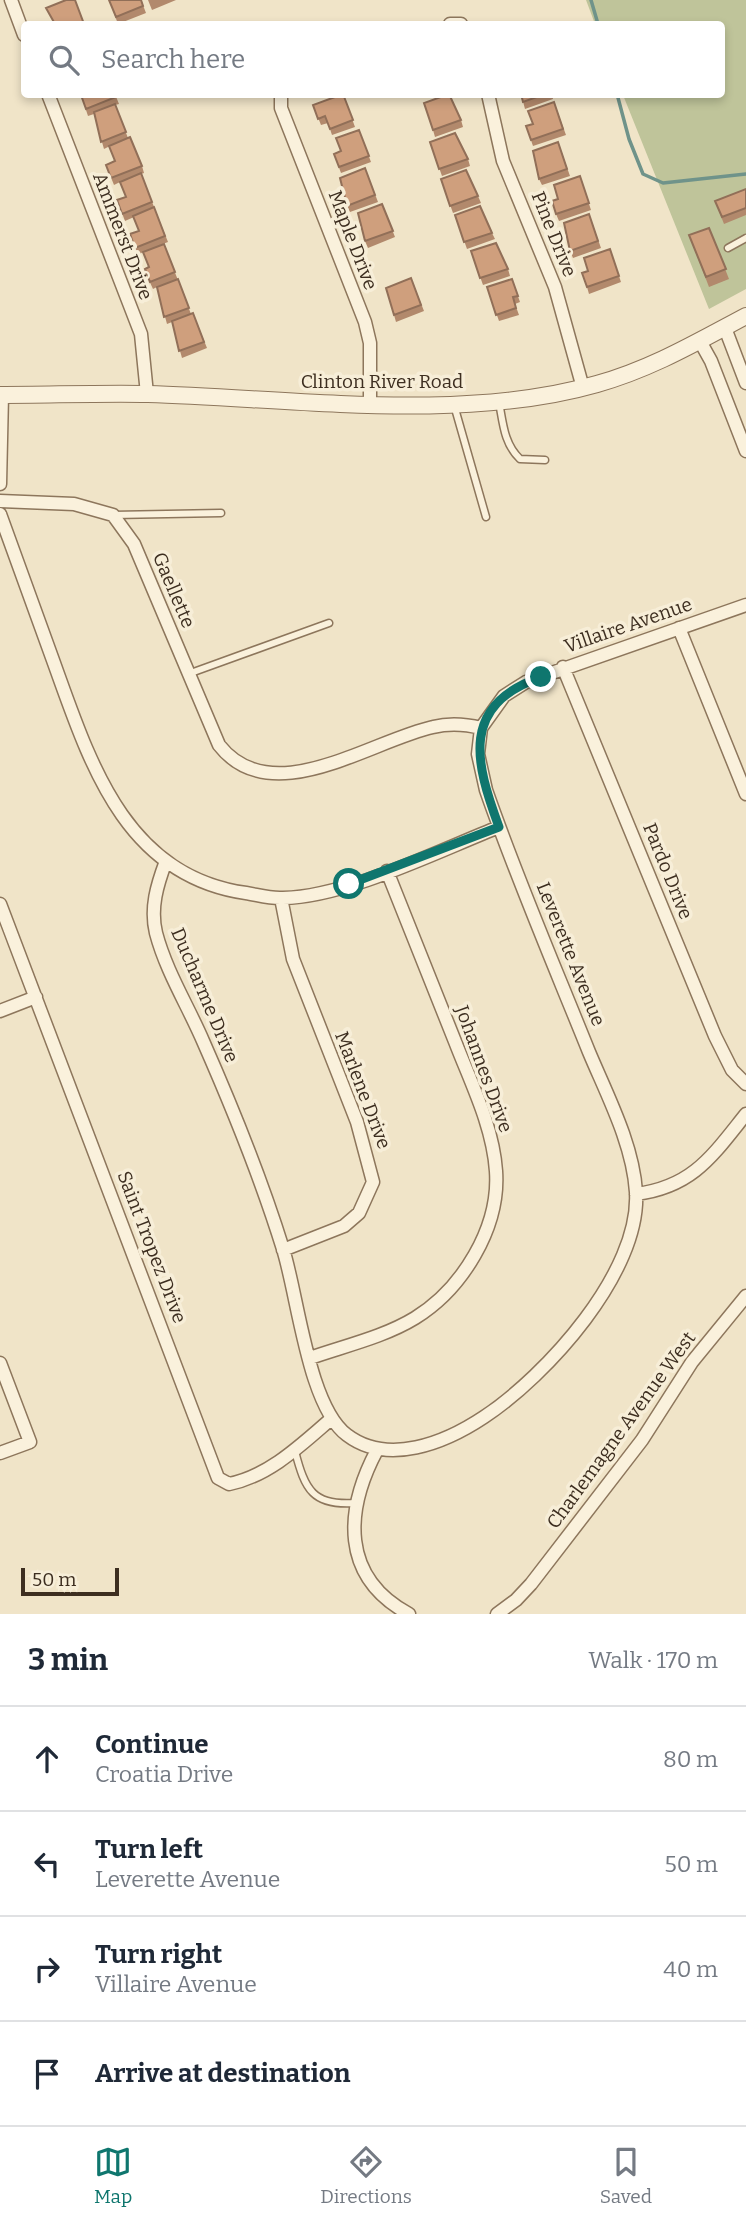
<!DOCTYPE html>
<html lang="en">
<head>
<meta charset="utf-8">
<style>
  body { margin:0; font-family:Bitter,serif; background:#f6f6f7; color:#1f2937 }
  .scale { position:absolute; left:21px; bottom:18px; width:98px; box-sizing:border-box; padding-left:7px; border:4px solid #3d2e20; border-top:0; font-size:19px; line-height:24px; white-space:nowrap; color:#3d2e20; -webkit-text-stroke:5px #f7eed8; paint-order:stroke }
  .stop { position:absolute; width:21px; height:21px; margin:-16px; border:5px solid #0f766e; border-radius:50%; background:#fff }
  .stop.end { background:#0f766e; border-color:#fff; box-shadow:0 2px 7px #0008 }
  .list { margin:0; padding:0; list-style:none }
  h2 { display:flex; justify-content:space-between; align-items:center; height:91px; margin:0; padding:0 28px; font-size:30px }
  h2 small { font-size:23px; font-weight:400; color:#747a83 }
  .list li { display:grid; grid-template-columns:46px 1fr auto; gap:21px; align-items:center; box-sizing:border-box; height:105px; padding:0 28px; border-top:2px solid #e0e1e3 }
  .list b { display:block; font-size:26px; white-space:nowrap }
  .list p { margin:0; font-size:23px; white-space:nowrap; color:#747a83 }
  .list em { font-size:23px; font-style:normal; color:#747a83 }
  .icon { flex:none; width:38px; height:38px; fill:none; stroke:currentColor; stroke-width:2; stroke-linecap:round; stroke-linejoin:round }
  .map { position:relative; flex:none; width:746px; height:1614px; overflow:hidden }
  .search { position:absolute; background:#fff; box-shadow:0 4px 10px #0003; left:21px; right:21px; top:21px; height:77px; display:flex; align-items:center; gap:18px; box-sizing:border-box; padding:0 24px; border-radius:7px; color:#747a83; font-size:26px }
  .sheet { height:511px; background:#fff }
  nav { display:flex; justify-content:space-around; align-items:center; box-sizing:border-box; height:98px; border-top:2px solid #e0e1e3; background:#fff; font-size:19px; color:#747a83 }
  nav a { display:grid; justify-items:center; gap:4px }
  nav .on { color:#0f766e }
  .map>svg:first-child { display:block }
  .cemetery { fill:#bfc49a }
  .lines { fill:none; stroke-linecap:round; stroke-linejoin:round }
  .stream { stroke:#6f938a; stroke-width:3.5 }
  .service-casing { stroke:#8d765c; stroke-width:9 }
  .minor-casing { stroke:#8d765c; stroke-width:15 }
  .tertiary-casing { stroke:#8d765c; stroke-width:18 }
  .service { stroke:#faf1dc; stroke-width:6 }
  .minor { stroke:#faf1dc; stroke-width:12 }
  .tertiary { stroke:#faf1dc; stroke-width:16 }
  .wall { fill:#b2896c }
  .building { fill:#cf9f7d; stroke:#916f58; stroke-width:2 }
  .route { stroke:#0f766e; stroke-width:9 }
  .labels { text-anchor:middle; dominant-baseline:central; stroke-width:7; stroke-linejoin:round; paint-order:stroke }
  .street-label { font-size:19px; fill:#3d2e20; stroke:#f7eed8 }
</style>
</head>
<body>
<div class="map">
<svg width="746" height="1614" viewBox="0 0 746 1614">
  <rect width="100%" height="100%" fill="#f0e4c8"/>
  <path class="cemetery" d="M586,0H746V289L709,309L623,95L722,94V24H595Z"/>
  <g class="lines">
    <path class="stream" d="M591,0L598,24
      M617,94L629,139L643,174L663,183L746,174"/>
    <g class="service-casing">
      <path id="service" d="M728,248L746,238
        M499,402C503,423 504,444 520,459L545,460
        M454,405L486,517
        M113,515L221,513
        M188,674L329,623
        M295,1451C305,1490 313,1506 355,1503"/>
    </g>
    <g class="minor-casing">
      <path id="minor" d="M11,0L24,35
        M450,24H461
        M48,94L141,334L147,394
        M281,94V108L365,322L370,343V403
        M488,94L503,161L555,287L583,388
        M725,328L746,383
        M701,343L711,361L746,451
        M0,484L2,395
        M0,501L74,504L113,515L134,544L219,745C271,812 370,741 433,727C449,723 465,724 481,728L504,696L526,682L746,605
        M0,514C18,564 36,614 54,663C90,763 125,876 246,893C258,895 271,899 283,898C346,897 438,851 499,827
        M679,628L746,794
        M563,667L715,1036L732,1070L746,1084
        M166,861C157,885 150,908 156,933C166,971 188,1006 203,1041C233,1109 261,1178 283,1249C298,1296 308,1406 347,1435C388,1466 445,1443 484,1417C546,1376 641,1272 636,1192C633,1144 607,1095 589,1052C554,965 517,879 486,790L478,754L481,728
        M281,898L293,959L357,1122L373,1182L359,1213L344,1226L283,1250
        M0,904L218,1478L229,1484C269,1476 301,1445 331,1419
        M0,1011L36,997
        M636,1194C693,1187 713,1155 746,1114
        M310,1358C344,1346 384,1337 415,1318C462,1289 500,1228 496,1171C493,1127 472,1085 456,1044C433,986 410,928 387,871
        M0,1363L30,1442L0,1453
        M377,1450C345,1510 340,1577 409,1614
        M497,1614L516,1600L531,1584L642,1440L692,1362L746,1296"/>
    </g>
    <g class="tertiary-casing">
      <path id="tertiary" d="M0,395C49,395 99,393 148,394C289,398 461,423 597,384C651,369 697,342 746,316"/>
    </g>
    <use href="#service" class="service"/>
    <use href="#minor" class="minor"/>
    <use href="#tertiary" class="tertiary"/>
  </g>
  <path class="wall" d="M109,0H141L146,13L118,24Z
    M148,0H176L152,10Z
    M115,94L119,104L115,105L128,138L142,166L144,173L141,174L168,242L160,245L164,244L191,314L193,313L207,348L182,358L172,322L167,324L157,287L153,289L147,276L149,267L143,252L138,255L130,234L139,231L134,217L125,221L117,200L126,197L120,182L114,185L106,165L115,161L110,146L104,149L94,114L88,116L81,95Z
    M343,94L355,127L332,135L328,123L321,125L313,105Z
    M521,94H552L553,99L525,109Z
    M554,102L566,135L533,146L526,126L533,124Z
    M461,120L463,127L435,137L433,130Z
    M359,130L371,162L341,173L334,154L341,151Z
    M430,142L468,159L470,166L442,176Z
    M558,142L570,176L542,185L539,179Z
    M365,168L378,202L350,212L347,206Z
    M580,176L591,210L559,221L556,214L558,199Z
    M441,179L478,196L481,203L453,213Z
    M746,189V215L724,224L715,201Z
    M382,204L395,237L368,248L365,241Z
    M589,214L601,248L573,258L570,251Z
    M455,215L492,233L495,239L467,249Z
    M709,228L729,279L709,287L689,235Z
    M610,249L621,282L589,294L587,287L588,271Z
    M471,251L508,269L510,276L483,285Z
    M411,278L424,311L396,322L394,315Z
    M512,279L520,302L515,304L519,315L499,321L487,287Z"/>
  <path class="building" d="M66,0H75L84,24H55L46,8Z
    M109,0H141L143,6L116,17Z
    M83,94H115L116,97L86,109L81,95Z
    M343,94L353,120L330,129L325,116L318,119L313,105Z
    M449,94L461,120L433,130L424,103Z
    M521,94H545L523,102Z
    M554,102L563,129L531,140L526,126L533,124L528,111Z
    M115,104L126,132L101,142L94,112Z
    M359,130L369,156L339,167L334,154L341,151L336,138Z
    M455,133L468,159L439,169L430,142Z
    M130,137L142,166L111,178L106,165L115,161L109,146Z
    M558,142L567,169L539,179L533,151Z
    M365,168L375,195L347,206L340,178Z
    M466,170L478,196L450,206L441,179Z
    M141,173L152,202L122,214L117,200L126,197L120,182Z
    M580,176L589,203L556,214L552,201L558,199L554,185Z
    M746,189V208L722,217L715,201Z
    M382,204L393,231L365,241L358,213Z
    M480,206L492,233L464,242L455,215Z
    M154,207L165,236L135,248L130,234L139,231L133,216Z
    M589,214L598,241L570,251L564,223Z
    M709,228L726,269L706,277L689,235Z
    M496,243L508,269L480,278L471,251Z
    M164,244L175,272L150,282L145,269L149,267L143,252Z
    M610,249L619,276L587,287L582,273L588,271L584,258Z
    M411,278L421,305L394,315L386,288Z
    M178,279L189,308L164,317L157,287Z
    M512,279L518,296L513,297L516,308L496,315L487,287Z
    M193,313L204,342L179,351L172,321Z"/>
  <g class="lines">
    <path class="route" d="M349,884L499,827C475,762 460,705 541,677"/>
  </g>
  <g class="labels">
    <g class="street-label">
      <text transform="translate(554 234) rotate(68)">Pine Drive</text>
      <text transform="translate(123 236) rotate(69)">Ammerst Drive</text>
      <text transform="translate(353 240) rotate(69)">Maple Drive</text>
      <text x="382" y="381">Clinton River Road</text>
      <text transform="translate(174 590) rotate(67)">Gaellette</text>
      <text transform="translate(628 625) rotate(-19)">Villaire Avenue</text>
      <text transform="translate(668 871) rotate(68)">Pardo Drive</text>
      <text transform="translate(571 954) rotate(68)">Leverette Avenue</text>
      <text transform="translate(205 995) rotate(67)">Ducharme Drive</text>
      <text transform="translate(484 1069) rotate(70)">Johannes Drive</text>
      <text transform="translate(363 1090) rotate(69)">Marlene Drive</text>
      <text transform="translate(152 1247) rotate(69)">Saint Tropez Drive</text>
      <text transform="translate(621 1430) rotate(-54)">Charlemagne Avenue West</text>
    </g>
  </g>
</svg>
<div class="scale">50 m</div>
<div class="stop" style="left:349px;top:884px"></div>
<div class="stop end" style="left:541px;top:677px"></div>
<div class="search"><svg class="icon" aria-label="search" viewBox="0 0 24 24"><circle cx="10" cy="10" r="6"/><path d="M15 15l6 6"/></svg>Search here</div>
</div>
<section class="sheet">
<h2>3 min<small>Walk · 170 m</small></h2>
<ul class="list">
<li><svg class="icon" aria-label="ahead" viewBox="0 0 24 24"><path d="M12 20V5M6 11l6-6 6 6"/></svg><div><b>Continue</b><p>Croatia Drive</p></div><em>80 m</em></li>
<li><svg class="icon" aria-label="left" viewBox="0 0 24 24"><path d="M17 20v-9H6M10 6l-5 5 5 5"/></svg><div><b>Turn left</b><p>Leverette Avenue</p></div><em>50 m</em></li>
<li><svg class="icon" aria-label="right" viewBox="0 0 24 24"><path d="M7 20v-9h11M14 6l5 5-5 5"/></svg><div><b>Turn right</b><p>Villaire Avenue</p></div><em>40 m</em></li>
<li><svg class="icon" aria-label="arrive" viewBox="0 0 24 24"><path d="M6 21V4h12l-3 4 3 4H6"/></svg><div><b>Arrive at destination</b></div></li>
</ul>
</section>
<nav>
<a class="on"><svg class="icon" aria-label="map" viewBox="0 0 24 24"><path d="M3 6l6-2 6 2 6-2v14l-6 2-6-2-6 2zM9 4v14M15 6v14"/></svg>Map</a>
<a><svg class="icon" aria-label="directions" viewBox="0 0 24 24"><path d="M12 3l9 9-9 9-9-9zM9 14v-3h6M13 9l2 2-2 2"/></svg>Directions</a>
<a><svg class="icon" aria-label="saved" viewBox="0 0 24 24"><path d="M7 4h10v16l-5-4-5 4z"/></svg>Saved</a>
</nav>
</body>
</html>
